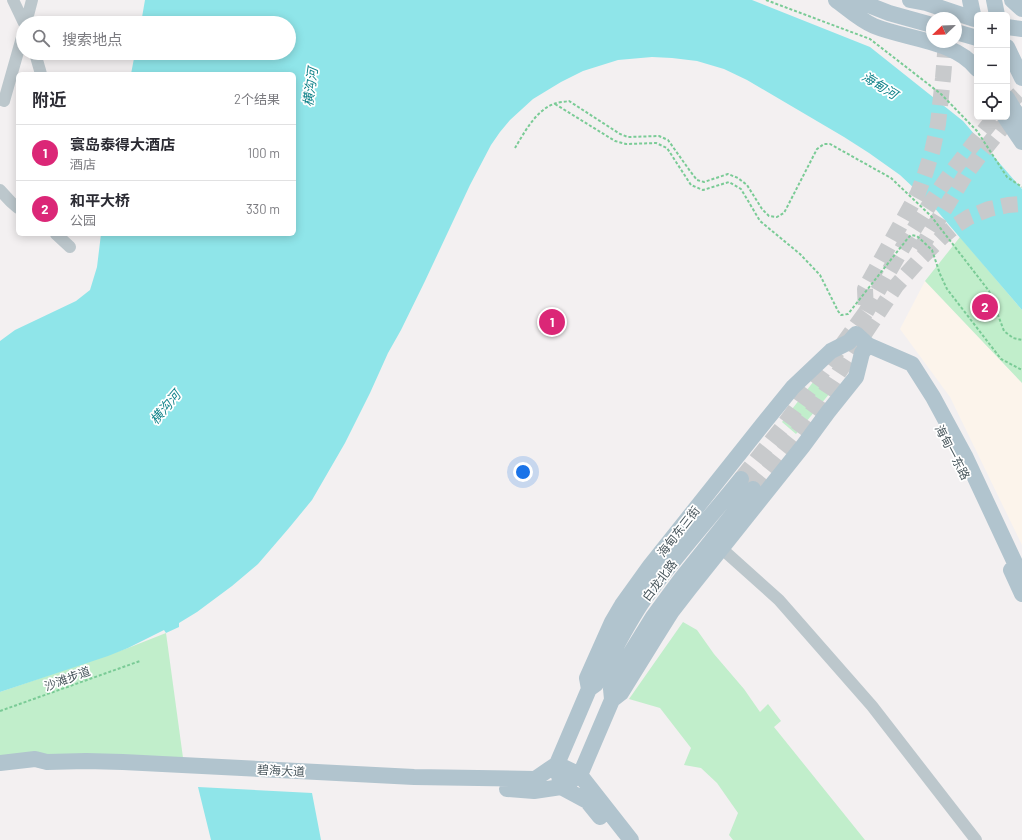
<!DOCTYPE html>
<html lang="zh">
<head>
<meta charset="utf-8">
<style>
  body { margin:0; font-family:Barlow,"Noto Sans SC",sans-serif; background:#f2f2f3; color:#2b2b33 }
  .controls { position:absolute; right:12px; top:12px; display:grid; overflow:hidden; border-radius:6px; box-shadow:0 2px 10px #0003 }
  .controls button { width:36px; height:36px; display:grid; place-items:center; padding:0; border:0; border-bottom:1px solid #e1e1e2; background:#fff; color:#2b2b33; font:20px sans-serif }
  .compass { position:absolute; left:926px; top:12px; width:36px; height:36px; border-radius:50%; background:#fff; box-shadow:0 2px 10px #0003; rotate:247deg }
  .you { position:absolute; left:523px; top:472px; width:14px; height:14px; margin:-10px; border:3px solid #fff; border-radius:50%; background:#1a73e8; box-shadow:0 0 0 6px #1a73e833 }
  .badge { display:grid; place-items:center; width:26px; height:26px; border-radius:50%; background:#db2777; color:#fff; font-size:13px; font-weight:700 }
  .pin { position:absolute; translate:-50% -50%; border:2px solid #fff; box-shadow:0 1px 4px #0006 }
  .list { margin:0; padding:0; list-style:none }
  h2 { display:flex; justify-content:space-between; align-items:center; height:52px; margin:0; padding:0 16px; font-size:17px }
  h2 small { font-size:13px; font-weight:400; color:#7c7c81 }
  .list li { display:grid; grid-template-columns:26px 1fr auto; gap:12px; align-items:center; box-sizing:border-box; height:56px; padding:0 16px; border-top:1px solid #e1e1e2 }
  .list b { display:block; font-size:15px; white-space:nowrap }
  .list p { margin:0; font-size:13px; white-space:nowrap; color:#7c7c81 }
  .list em { font-size:13px; font-style:normal; color:#7c7c81 }
  .icon { flex:none; width:22px; height:22px; fill:none; stroke:currentColor; stroke-width:2; stroke-linecap:round; stroke-linejoin:round }
  .map { position:relative; flex:none; width:1022px; height:840px; overflow:hidden }
  .search { position:absolute; background:#fff; box-shadow:0 2px 10px #0003; left:16px; top:16px; width:280px; height:44px; display:flex; align-items:center; gap:10px; box-sizing:border-box; padding:0 14px; border-radius:22px; color:#7c7c81; font-size:15px }
  .panel { position:absolute; background:#fff; box-shadow:0 2px 10px #0003; left:16px; top:72px; width:280px; height:164px; border-radius:6px }
  .map>svg:first-child { display:block }
  .commercial { fill:#fcf4eb }
  .green { fill:#c1eecb }
  .water { fill:#8fe5e9 }
  .lines { fill:none; stroke-linecap:round; stroke-linejoin:round }
  .major-tunnel { stroke:#c8cacc; stroke-width:16; stroke-dasharray:16 8; stroke-linecap:butt }
  .path { stroke:#7acb96; stroke-width:2; stroke-dasharray:3 2; stroke-linecap:butt }
  .minor { stroke:#bcc7cc; stroke-width:12 }
  .major { stroke:#b1c4ce; stroke-width:16 }
  .labels { text-anchor:middle; dominant-baseline:central; stroke-width:3.5; stroke-linejoin:round; paint-order:stroke }
  .street-label { font-size:12px; fill:#49575d; stroke:#fff }
  .water-label { font-size:13px; font-style:italic; fill:#11838a; stroke:#fff }
</style>
</head>
<body>
<div class="map">
<svg width="1022" height="840" viewBox="0 0 1022 840">
  <rect width="100%" height="100%" fill="#f3f0f1"/>
  <path class="commercial" d="M925,281L1022,383V545L950,397L900,329Z"/>
  <path class="green" d="M960,237L1022,310V383L925,281Z
    M817,377L830,393L796,434L782,422Z
    M683,622L697,630L714,654L744,689L760,712L768,704L781,721L774,727L865,840H733L729,835L738,813L717,783L701,768L684,765L691,748L660,708L629,699Z
    M166,633L184,765H0V692L128,648Z"/>
  <path class="water" d="M145,0H752L870,47L963,121L1022,189V310L932,205L900,175L869,153L844,137L747,80L724,69L697,61L672,58L652,57L618,60L583,71L561,82L533,99L510,120L500,132L491,145L470,185L425,281L401,330L388,353L370,393L345,443L312,500L289,528L258,564L232,586L197,612L179,623V627L166,633L164,630L128,648L108,656L0,692V341L15,330L76,301L90,290L97,267L101,234H294V74H131L135,53H289V23H141Z
    M198,787L312,793L321,840H211Z"/>
  <g class="lines">
    <path class="major-tunnel" d="M1007,105L1022,91
      M919,251L966,174L983,151L1005,124L1022,107
      M866,312C889,271 912,230 938,192C955,166 976,141 995,117
      M741,479L781,429L866,312L865,289L918,193L925,174L932,152L938,124L943,78L946,42
      M753,489L793,439L816,407L896,286L920,259L941,238L955,226L969,217L989,209L1008,205L1022,204"/>
    <path class="path" d="M766,0L870,39L941,94L977,131L1007,177L1022,187
      M555,104L615,141L626,144L656,143L667,148L691,185L703,190L729,182L741,189L760,221L800,254L820,275L838,311L841,315L848,314L908,238L911,235L917,236L932,250L940,274L947,289L1001,359L1022,370
      M515,148C524,133 536,110 554,104C558,102 564,102 569,101L620,134L628,137L659,136L668,140L690,171L697,180L704,182L728,174L738,178L747,185L762,209L769,216L777,217L784,213L817,149L824,144H830L891,178L931,216L989,291L1004,331L1013,338L1022,340
      M0,711L140,661"/>
    <path class="minor" d="M13,0L24,23
      M26,23L32,0
      M35,53L41,74
      M0,99L4,101L23,34
      M0,190L11,202L18,208
      M56,234L70,247
      M721,548L779,600L872,706L976,840"/>
    <path class="major" d="M836,0C848,9 860,20 874,26C905,39 955,40 977,69
      M856,0L889,13L932,25
      M910,0L926,3L974,19L970,0
      M994,0L997,15
      M1012,0L1022,9
      M1007,27L1022,29
      M956,32L977,38
      M1007,47L1022,78
      M1007,98L1022,123
      M1005,117L1022,142
      M1011,570L1022,594
      M589,689L596,684C612,655 626,625 645,598C674,557 709,519 741,479
      M612,699L611,689L619,672L653,617L681,579L753,489
      M0,763L35,759L47,762L86,761L123,762L414,777L535,779L557,764L589,689L587,678L612,622L622,605L650,566L763,424L793,387L831,351L849,342L856,334L868,345L912,364L933,397L965,456L1022,578
      M561,787L587,801L600,817
      M507,789L534,791L561,787L580,775L557,764L561,787
      M631,840L580,775L612,700L621,693L655,638L672,611L689,589L803,446L828,412L856,377L862,353L868,345"/>
  </g>
  <g class="labels">
    <g class="street-label">
      <text transform="translate(953 452) rotate(62)">海甸一东路</text>
      <text transform="translate(678 531) rotate(-52)">海甸东三街</text>
      <text transform="translate(659 580) rotate(-53)">白龙北路</text>
      <text transform="translate(67 678) rotate(-20)">沙滩步道</text>
      <text transform="translate(281 770) rotate(3)">碧海大道</text>
    </g>
    <g class="water-label">
      <text transform="translate(880 85) rotate(32)">海甸河</text>
      <text transform="translate(310 87) rotate(-82)">横沟河</text>
      <text transform="translate(165 407) rotate(-50)">横沟河</text>
    </g>
  </g>
</svg>
<div class="controls">
<button>+</button>
<button>−</button>
<button><svg class="icon" aria-label="locate" viewBox="0 0 24 24"><circle cx="12" cy="12" r="6"/><path d="M12 2v4M12 18v4M2 12h4M18 12h4"/></svg></button>
</div>
<svg class="compass" viewBox="-18 -18 36 36"><path d="M0-13l5 13h-10z" fill="#e53935"/><path d="M0 13l5-13h-10z" fill="#7c7c81"/></svg>
<div class="you"></div>
<div class="pin badge" style="left:552px;top:322px">1</div>
<div class="pin badge" style="left:985px;top:307px">2</div>
<div class="search"><svg class="icon" aria-label="search" viewBox="0 0 24 24"><circle cx="10" cy="10" r="6"/><path d="M15 15l6 6"/></svg>搜索地点</div>
<section class="panel">
<h2>附近<small>2个结果</small></h2>
<ul class="list">
<li><span class="badge">1</span><div><b>寰岛泰得大酒店</b><p>酒店</p></div><em>100 m</em></li>
<li><span class="badge">2</span><div><b>和平大桥</b><p>公园</p></div><em>330 m</em></li>
</ul>
</section>
</div>
</body>
</html>
